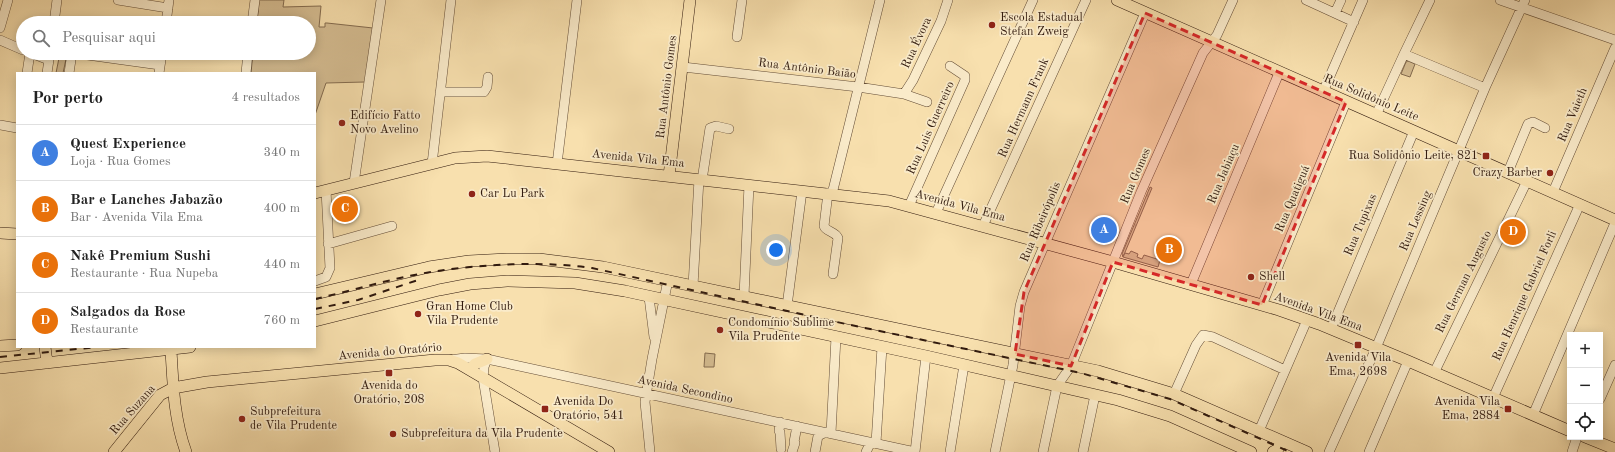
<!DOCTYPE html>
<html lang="pt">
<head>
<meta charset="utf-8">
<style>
  body { margin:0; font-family:"Old Standard TT",serif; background:#f2f2f2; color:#222 }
  .controls { position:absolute; right:12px; bottom:12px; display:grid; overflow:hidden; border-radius:0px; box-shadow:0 2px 10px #0003 }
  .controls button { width:36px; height:36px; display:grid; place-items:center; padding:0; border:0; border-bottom:1px solid #e0e0e0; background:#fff; color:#222; font:20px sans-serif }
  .you { position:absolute; left:776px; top:250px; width:14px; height:14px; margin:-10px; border:3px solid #fff; border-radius:50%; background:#1a73e8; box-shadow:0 0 0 6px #1a73e833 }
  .badge { display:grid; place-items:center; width:26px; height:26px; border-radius:50%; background:#8f2418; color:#fff; font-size:13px; font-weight:700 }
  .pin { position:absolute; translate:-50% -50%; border:2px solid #fff; box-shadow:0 1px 4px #0006 }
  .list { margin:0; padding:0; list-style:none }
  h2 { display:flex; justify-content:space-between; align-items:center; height:52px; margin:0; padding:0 16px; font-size:17px }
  h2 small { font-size:13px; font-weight:400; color:#767676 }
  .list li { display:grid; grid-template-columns:26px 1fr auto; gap:12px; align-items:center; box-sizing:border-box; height:56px; padding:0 16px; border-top:1px solid #e0e0e0 }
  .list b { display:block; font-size:15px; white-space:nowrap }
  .list p { margin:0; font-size:13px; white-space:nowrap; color:#767676 }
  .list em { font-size:13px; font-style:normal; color:#767676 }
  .icon { flex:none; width:22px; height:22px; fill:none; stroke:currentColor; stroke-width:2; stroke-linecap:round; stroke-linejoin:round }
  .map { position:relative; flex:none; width:1615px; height:452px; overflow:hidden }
  .search { position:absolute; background:#fff; box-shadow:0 2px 10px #0003; left:16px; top:16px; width:300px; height:44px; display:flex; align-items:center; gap:10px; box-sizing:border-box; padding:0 14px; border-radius:22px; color:#767676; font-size:15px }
  .panel { position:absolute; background:#fff; box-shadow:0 2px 10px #0003; left:16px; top:72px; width:300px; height:276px; border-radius:0px }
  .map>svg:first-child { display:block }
  .grass { fill:url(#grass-tufts); stroke:#846c50 }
  .green { fill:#d6be93; stroke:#846c50 }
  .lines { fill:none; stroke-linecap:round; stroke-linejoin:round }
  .minor-casing { stroke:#634c36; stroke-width:10 }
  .major-casing { stroke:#311a0e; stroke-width:12 }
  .minor { stroke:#faebca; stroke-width:9 }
  .major { stroke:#f8e0ae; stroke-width:11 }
  .rail { stroke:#311a0e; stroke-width:2; stroke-dasharray:7 7; stroke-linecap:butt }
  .marked { fill:#d62828; fill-opacity:0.2; stroke:#d62828; stroke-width:3; stroke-dasharray:8 5; stroke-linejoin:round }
  .poi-dot { fill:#8f2418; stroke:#faebca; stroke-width:1.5 }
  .labels { text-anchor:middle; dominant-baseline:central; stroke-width:3.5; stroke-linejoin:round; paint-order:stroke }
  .poi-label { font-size:12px; fill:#311a0e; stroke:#faebca; text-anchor:start }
  .street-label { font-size:12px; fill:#311a0e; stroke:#faebca }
</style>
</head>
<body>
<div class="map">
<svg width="1615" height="452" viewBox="0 0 1615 452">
  <defs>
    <pattern id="grass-tufts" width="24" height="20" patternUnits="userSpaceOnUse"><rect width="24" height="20" fill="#d6be93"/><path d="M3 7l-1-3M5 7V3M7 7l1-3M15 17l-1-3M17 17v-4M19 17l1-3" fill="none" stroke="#b8a37e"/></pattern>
  </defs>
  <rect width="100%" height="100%" fill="#f8e0ae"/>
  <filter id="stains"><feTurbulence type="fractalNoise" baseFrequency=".005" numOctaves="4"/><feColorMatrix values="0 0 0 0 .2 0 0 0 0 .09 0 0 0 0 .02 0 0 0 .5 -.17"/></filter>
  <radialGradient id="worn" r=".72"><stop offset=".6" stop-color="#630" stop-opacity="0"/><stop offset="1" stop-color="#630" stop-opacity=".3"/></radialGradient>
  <path class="grass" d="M1150,187L1152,188L1123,257L1122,254Z"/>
  <path class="green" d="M259,0H284L283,7L321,6L319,27H325V23H327L373,28L365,82L326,83L315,115V73H251L253,53H309V23H257Z
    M59,58L66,59L63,73H56Z
    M1408,61L1415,64L1410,77L1401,74L1406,62Z
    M1131,251L1138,254L1137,257L1142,259L1144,255L1160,260L1158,267L1123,257L1125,253L1129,254Z
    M705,353L715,354L714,367H704Z"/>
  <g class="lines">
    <g class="minor-casing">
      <path id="minor" d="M118,0L168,8
        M1306,0L1354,22
        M1500,0L1615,40
        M1335,13L1341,0
        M54,23L57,0
        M166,23L169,0
        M252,23L255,0
        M0,28L8,0
        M737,37L742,0
        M0,40L23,50
        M31,53L49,60
        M73,53L160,65
        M1404,54L1485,88
        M683,67L858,87L904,94L927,102
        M27,73L30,53
        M47,73L50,53
        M69,73L72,53
        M159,73L162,53
        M246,73L248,53
        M440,92H484L487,87L488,77
        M1323,92L1363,0
        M904,94L913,80L941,21L948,0
        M1376,115L1404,54L1430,0
        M0,125L17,128
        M432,164L451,0
        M557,164L577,0
        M1508,172L1528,124L1533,122L1545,128
        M702,180L710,128L716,126L729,129
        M354,183L381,0
        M1553,192L1615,48
        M828,193L824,226C826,232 835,231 838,238L833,274
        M832,194L880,0
        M909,206L965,80V76L950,66
        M936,213L1033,0
        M983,226L1086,0
        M328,244L392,226
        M315,281L326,277L330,268L326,190
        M1191,284L1279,73
        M693,286L699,179
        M744,296L749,185
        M649,297L654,337
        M1262,305L1346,102
        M787,306L802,191
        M1331,329L1414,131
        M487,359L484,367L483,378L495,452
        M450,360L465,358L487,359L915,452
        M1434,373L1527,181
        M1174,394L1196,345L1203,335L1213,337L1285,370
        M1493,398L1580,204
        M1600,399L1615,365
        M1533,415L1615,223
        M780,422L779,431L780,432L781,449
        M1259,431L1307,320
        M831,433L836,337
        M876,443L882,347
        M650,452L645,402L652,359L668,280
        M792,452L795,443L794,442L797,426
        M815,452L818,436L826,432
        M866,452L871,442
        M915,452L926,356
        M950,452L964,365
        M995,452L1013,365L1020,306L1024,292L1145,13
        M1043,452L1057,386L1071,366L1141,192L1203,53L1217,35L1233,0
        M1083,452L1095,395
        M1329,452L1376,348L1485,88L1525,0
        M1369,452L1408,361
        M1572,452L1577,437"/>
    </g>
    <g class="major-casing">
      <path id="major" d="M1117,0L1615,220
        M669,176L690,0
        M315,193L455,158L487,156L889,201L1113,262L1279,310L1319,324L1408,361L1570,431
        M0,233L17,234
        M315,294L429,267L469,261L507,259H539L603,267L1098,371L1174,394L1307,452
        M315,321L439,290L470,284L507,281L575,283L625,291L926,356L1118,400L1170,416L1251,452
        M0,346L17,345
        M45,347L47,363
        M171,350C173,385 174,419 186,452
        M0,368L190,347
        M470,370L475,364L487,359
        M1585,437L1615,449
        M114,452L160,395L173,388L207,382L435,360H449L458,363L609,452
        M1273,452L1278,449L1281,441"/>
    </g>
    <use href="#minor" class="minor"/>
    <use href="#major" class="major"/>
    <path class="rail" d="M315,299C355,290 396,277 437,271C486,264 543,261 592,268L846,324L1081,373L1170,399L1290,452
      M315,309L358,300L421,279
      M0,357L97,347"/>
  </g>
  <path class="marked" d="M1145,13L1346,102L1262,305L1113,262L1071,366L1015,354L1024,292Z"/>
  <g class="poi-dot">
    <circle cx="992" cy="25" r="4"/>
    <circle cx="342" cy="123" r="4"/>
    <rect x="1482" y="152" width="8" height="8" rx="2"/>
    <circle cx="1550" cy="173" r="4"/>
    <circle cx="472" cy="194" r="4"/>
    <circle cx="1251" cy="277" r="4"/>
    <circle cx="418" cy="314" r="4"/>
    <circle cx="720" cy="330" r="4"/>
    <rect x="1354" y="341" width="8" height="8" rx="2"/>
    <rect x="385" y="369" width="8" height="8" rx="2"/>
    <rect x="541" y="405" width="8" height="8" rx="2"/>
    <rect x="1504" y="405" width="8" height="8" rx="2"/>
    <circle cx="242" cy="419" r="4"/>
    <circle cx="393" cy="434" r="4"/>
  </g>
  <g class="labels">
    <g class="poi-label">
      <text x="1000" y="18">Escola Estadual<tspan x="1000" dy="14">Stefan Zweig</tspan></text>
      <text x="350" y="116">Edifício Fatto<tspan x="350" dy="14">Novo Avelino</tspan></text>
      <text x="1478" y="156" text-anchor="end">Rua Solidônio Leite, 821</text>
      <text x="1542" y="173" text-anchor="end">Crazy Barber</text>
      <text x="480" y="194">Car Lu Park</text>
      <text x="1259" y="277">Shell</text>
      <text x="426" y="307">Gran Home Club<tspan x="426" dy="14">Vila Prudente</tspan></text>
      <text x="728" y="323">Condomínio Sublime<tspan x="728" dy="14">Vila Prudente</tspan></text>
      <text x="1358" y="358" text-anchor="middle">Avenida Vila<tspan x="1358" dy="14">Ema, 2698</tspan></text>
      <text x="389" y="386" text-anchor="middle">Avenida do<tspan x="389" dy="14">Oratório, 208</tspan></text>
      <text x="553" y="402">Avenida Do<tspan x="553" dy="14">Oratório, 541</tspan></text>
      <text x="1500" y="402" text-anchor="end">Avenida Vila<tspan x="1500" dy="14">Ema, 2884</tspan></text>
      <text x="250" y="412">Subprefeitura<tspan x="250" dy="14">de Vila Prudente</tspan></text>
      <text x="401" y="434">Subprefeitura da Vila Prudente</text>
    </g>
    <g class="street-label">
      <text transform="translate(917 43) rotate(-65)">Rua Évora</text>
      <text transform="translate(807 69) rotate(7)">Rua Antônio Baião</text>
      <text transform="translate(667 87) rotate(-83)">Rua Antônio Gomes</text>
      <text transform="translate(1371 98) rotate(23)">Rua Solidônio Leite</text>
      <text transform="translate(1024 108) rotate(-66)">Rua Hermann Frank</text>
      <text transform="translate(1573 115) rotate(-67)">Rua Vaieth</text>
      <text transform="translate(931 128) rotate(-66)">Rua Luis Guerreiro</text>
      <text transform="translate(638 159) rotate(6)">Avenida Vila Ema</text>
      <text transform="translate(1224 174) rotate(-67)">Rua Jabiaçu</text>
      <text transform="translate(1136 176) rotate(-67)">Rua Gomes</text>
      <text transform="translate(1293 199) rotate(-67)">Rua Quatiguá</text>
      <text transform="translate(960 206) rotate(15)">Avenida Vila Ema</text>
      <text transform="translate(1416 221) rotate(-67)">Rua Lessing</text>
      <text transform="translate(1041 222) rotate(-67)">Rua Ribeirópolis</text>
      <text transform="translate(1361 225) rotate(-67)">Rua Tupixas</text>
      <text transform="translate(1464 282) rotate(-64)">Rua German Augusto</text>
      <text transform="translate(1525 296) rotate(-66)">Rua Henrique Gabriel Forli</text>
      <text transform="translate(1318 312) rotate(20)">Avenida Vila Ema</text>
      <text transform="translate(390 352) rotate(-5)">Avenida do Oratório</text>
      <text transform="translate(685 390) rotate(12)">Avenida Secondino</text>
      <text transform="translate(133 410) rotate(-49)">Rua Suzana</text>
    </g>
  </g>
  <rect width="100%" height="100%" filter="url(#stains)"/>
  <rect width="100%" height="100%" fill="url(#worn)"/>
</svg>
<div class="controls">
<button>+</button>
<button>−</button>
<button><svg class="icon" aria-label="locate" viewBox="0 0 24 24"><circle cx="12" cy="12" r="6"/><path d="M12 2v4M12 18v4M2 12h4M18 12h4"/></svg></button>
</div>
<div class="you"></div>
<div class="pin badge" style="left:1104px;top:230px;background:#3f7fe0">A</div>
<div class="pin badge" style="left:1169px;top:250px;background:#e8710a">B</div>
<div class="pin badge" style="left:345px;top:209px;background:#e8710a">C</div>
<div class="pin badge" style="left:1513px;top:232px;background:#e8710a">D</div>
<div class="search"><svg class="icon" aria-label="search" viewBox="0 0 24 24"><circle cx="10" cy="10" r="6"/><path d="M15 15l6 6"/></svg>Pesquisar aqui</div>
<section class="panel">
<h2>Por perto<small>4 resultados</small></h2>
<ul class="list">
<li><span class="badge" style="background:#3f7fe0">A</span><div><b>Quest Experience</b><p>Loja · Rua Gomes</p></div><em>340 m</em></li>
<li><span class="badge" style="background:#e8710a">B</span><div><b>Bar e Lanches Jabazão</b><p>Bar · Avenida Vila Ema</p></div><em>400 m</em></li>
<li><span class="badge" style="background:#e8710a">C</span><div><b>Nakê Premium Sushi</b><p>Restaurante · Rua Nupeba</p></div><em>440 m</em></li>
<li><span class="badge" style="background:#e8710a">D</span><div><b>Salgados da Rose</b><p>Restaurante</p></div><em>760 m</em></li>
</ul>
</section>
</div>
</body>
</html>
